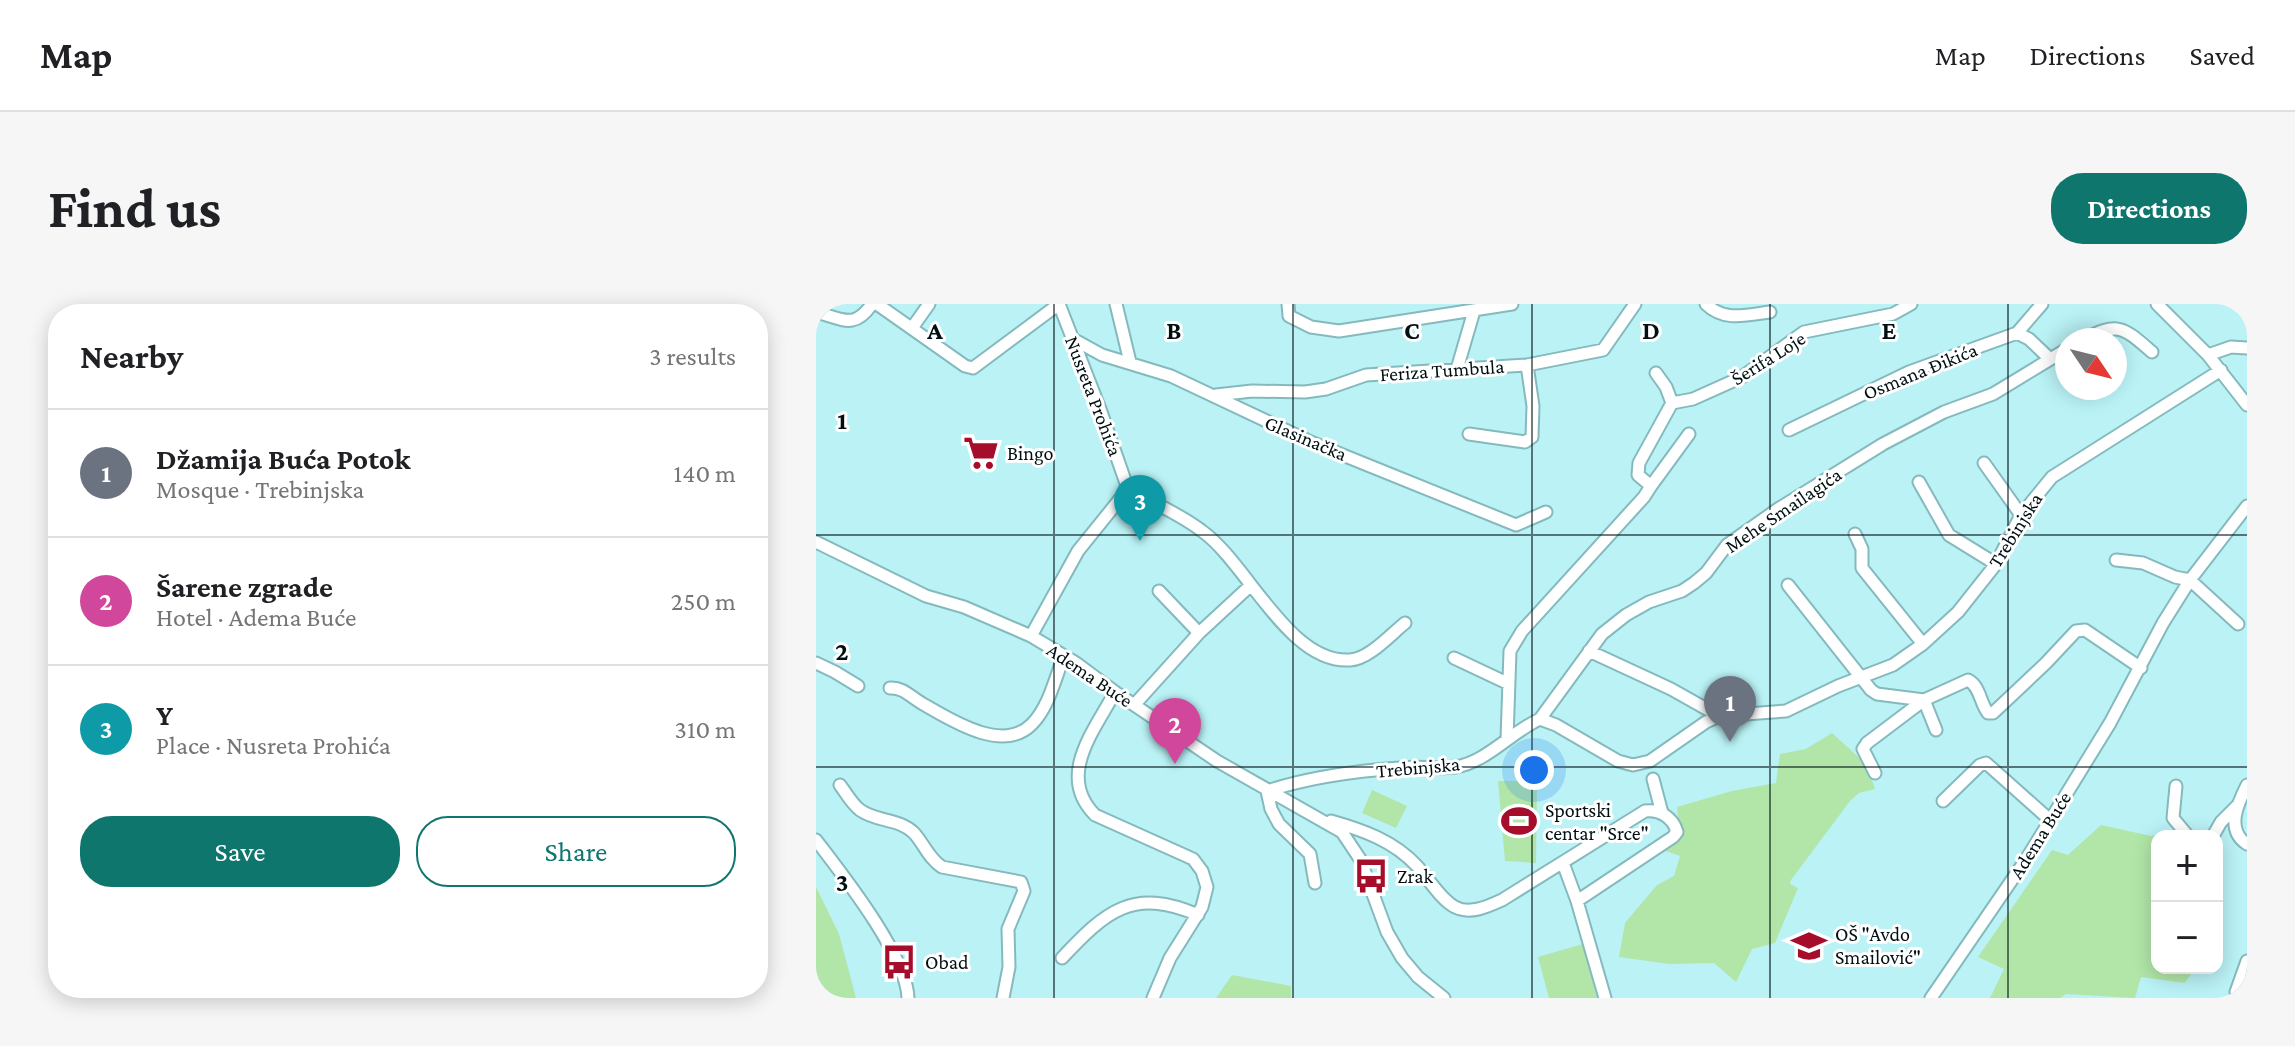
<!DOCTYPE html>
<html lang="en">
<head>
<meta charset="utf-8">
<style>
  body { margin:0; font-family:"Crimson Pro",serif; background:#f6f6f6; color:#202124 }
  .controls { position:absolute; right:24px; bottom:24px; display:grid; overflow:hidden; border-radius:16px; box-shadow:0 4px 20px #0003 }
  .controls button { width:72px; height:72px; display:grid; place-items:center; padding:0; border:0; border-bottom:2px solid #e0e0e0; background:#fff; color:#202124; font:40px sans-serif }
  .compass { position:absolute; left:1239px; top:24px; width:72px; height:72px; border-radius:50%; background:#fff; box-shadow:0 4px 20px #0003; rotate:125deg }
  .you { position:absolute; left:718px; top:466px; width:28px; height:28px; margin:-20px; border:6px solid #fff; border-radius:50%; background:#1a73e8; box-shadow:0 0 0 12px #1a73e833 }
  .badge { display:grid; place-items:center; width:52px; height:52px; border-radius:50%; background:#0f766e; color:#fff; font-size:26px; font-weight:700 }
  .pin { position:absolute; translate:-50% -66px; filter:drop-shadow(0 2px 4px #0008) }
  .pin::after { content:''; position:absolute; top:42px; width:28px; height:24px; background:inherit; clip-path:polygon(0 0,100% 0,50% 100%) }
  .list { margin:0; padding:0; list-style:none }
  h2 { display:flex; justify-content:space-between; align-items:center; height:104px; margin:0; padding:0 32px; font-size:34px }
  h2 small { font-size:26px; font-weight:400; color:#757577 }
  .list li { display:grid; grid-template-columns:52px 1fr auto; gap:24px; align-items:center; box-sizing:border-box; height:128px; padding:0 32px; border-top:2px solid #e0e0e0 }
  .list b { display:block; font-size:30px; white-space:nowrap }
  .list p { margin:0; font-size:26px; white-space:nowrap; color:#757577 }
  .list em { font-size:26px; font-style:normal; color:#757577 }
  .actions { display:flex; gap:16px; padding:24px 32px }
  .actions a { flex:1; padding:18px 0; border:2px solid #0f766e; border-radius:32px; text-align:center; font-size:28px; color:#0f766e }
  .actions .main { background:#0f766e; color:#fff }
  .map { position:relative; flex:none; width:1431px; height:694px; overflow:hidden; border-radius:32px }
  header { display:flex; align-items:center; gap:48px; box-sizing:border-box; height:112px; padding:0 40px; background:#fff; border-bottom:2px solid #e0e0e0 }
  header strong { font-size:38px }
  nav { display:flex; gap:44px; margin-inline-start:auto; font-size:28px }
  .intro { display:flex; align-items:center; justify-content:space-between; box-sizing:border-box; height:192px; padding:0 48px }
  h1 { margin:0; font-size:56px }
  .button { padding:20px 36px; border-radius:32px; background:#0f766e; color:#fff; font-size:28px; font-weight:700 }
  main { display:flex; gap:48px; padding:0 48px }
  aside { flex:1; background:#fff; border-radius:32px; box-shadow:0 4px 20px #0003 }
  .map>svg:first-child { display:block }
  .green { fill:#b1e6a8 }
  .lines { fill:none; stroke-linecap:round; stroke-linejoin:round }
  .minor-casing { stroke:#84babd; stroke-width:15 }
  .minor { stroke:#fff; stroke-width:11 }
  .grid { fill:none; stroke:#000f11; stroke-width:2; stroke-opacity:0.55 }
  .labels { text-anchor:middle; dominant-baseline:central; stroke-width:6; stroke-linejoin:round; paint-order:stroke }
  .street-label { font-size:20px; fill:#000f11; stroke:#fff }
  .poi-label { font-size:20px; fill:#000f11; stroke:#fff; text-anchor:start }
  .grid-label { font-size:26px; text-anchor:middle; font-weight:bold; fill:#000f11; stroke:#fff; stroke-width:6; stroke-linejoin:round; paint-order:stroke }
</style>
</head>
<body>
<header>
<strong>Map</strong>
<nav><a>Map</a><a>Directions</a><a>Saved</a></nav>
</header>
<div class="intro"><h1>Find us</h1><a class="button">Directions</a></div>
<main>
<aside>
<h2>Nearby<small>3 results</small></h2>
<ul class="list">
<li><span class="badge" style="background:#6b7280">1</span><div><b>Džamija Buća Potok</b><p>Mosque · Trebinjska</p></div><em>140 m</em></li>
<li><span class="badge" style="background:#d1479c">2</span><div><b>Šarene zgrade</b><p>Hotel · Adema Buće</p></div><em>250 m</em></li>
<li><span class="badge" style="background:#0f9aa8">3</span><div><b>Y</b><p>Place · Nusreta Prohića</p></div><em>310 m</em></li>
</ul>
<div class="actions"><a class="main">Save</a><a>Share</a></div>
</aside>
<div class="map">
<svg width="1431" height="694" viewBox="0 0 1431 694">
  <rect width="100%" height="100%" fill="#baf2f6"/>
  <path class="green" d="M1016,429L1051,461L1059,485L1043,489L1034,497L975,576L974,580L982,584L959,639L936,645L920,678L898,659L853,660L803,653L809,619L841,581L858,572L864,552L841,544L863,528L861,503L916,487L960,479L964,450L990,445Z
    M682,477H721L720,559L689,557Z
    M556,486L591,502L580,524L546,509Z
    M1285,521L1335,532L1362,525L1367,532H1341V664H1379L1369,679L1325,673L1319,694L1250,690L1244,694H1174L1188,665L1162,653L1236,546L1252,551Z
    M0,583L23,630L40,694H0Z
    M767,640L781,694H733L722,653Z
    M416,671L475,682V694H400Z"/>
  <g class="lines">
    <g class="minor-casing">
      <path id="minor" d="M61,0L149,62L157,64L243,0
        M243,0L284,105L312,185C336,198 364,210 386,227C431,259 473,360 534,356C553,355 574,331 589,319
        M300,0L314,58
        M472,0L473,12L495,23L523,27L696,0
        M890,0C908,18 931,11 954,8
        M1341,0L1392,51L1431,101
        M0,8C27,15 38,26 56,0
        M96,24L113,0
        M1201,29L1213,35L1234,55
        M257,35L286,51L355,72L497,139L700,221L730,208
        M1267,36C1302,17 1307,23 1336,48
        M1392,51L1415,43L1431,44
        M641,65L658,7
        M840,69L850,83L856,99
        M400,91L436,87L489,88L510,85L550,71L711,61L787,46L819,0
        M973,126L1093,68L1201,29L1226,0
        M653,130L709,138L716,133L717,102L711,61
        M1168,159L1205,211
        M1103,178L1133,231L1180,260
        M835,182L873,130
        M1039,230L1046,245V264L1107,340
        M0,238L110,292L148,303L215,332L260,359L299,388L401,457L526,528L544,555L571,628L586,654L602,673L628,694
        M1300,256L1327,259L1359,273L1374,276L1422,320
        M972,281L1055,386L1061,390L1108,396
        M343,287L383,329
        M215,332L262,247L312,185
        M773,347L855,385L903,412
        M638,354L691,379
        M0,359L19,368L42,382
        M74,384C87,383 96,394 107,400C135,416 187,450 216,420C233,403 239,374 248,352
        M299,388C278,427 240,472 279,511L377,555L386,567L391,583L386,603L354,654L337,694
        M1108,396L1120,426
        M319,400L383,329L435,281
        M724,415L786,330L810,311L833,298L866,287L878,279L890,269L911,241L962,205L1067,140L1128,108L1177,90L1251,45
        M691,435L694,347L706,327L828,193L835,182L822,171L823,159L856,99L877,95L926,73L988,28L1077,10L1095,0
        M1059,469L1047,445L1051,439L1108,396L1152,376C1164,382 1164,399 1172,409H1177L1230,359L1260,327L1269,326L1325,364
        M837,475L846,509
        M24,481C30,489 36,500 44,506C60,518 83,514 98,529C108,540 113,555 126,563L205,578L208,587L192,625L193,663L187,694
        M1431,481C1422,499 1409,526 1431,540
        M1360,482L1357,514L1372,532
        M1127,497L1164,461L1170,459L1234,516
        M515,517C547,526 578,537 601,562C612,574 625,596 639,603C654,611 673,602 686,596L829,507C843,505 857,513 861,528L857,533L761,597
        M1397,532L1405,518L1421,502
        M0,536C26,570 91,652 92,694
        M747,559L761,597L789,694
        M499,579L494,550L463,520L455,505L451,487C494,473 538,467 583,464C602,462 621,465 639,463C671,458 695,428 724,415L740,421L802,457L817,461L834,457L890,418L903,412L970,407L1022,382L1077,361L1107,340L1142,308L1180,260L1205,211L1236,173L1405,66
        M246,654C290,607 317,583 382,611
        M1420,688L1431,657
        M1115,694L1211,554L1294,419L1347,319L1374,276L1431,202"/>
    </g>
    <use href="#minor" class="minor"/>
  </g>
  <path class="grid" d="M238,0V694M477,0V694M716,0V694M954,0V694M1192,0V694M0,231H1431M0,463H1431"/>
  <defs>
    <g id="supermarket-bare" transform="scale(2.76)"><path d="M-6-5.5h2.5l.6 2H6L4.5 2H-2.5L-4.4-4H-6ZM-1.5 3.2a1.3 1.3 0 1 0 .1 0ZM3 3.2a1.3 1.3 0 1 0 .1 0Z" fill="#a60d2a" stroke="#fff" stroke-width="2.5" paint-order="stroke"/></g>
    <g id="stadium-bare" transform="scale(2.76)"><path d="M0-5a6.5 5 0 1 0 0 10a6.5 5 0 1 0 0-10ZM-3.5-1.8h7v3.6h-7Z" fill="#a60d2a" stroke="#fff" stroke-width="2.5" paint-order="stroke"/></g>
    <g id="bus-bare" transform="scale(2.76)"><path d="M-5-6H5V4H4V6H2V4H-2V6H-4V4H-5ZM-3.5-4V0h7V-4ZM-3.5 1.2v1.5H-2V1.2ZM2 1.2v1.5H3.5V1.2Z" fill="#a60d2a" stroke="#fff" stroke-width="2.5" paint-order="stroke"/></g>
    <g id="school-bare" transform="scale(2.76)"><path d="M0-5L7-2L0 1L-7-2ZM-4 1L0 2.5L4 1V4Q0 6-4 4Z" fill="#a60d2a" stroke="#fff" stroke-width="2.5" paint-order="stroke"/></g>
  </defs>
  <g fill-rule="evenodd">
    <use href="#supermarket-bare" x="165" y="149"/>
    <use href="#stadium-bare" x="703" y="517"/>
    <use href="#bus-bare" x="555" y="572"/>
    <use href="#school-bare" x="993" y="642"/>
    <use href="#bus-bare" x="83" y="658"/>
  </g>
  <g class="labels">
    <g class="street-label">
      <text transform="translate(952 54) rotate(-32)">Šerifa Loje</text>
      <text transform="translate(626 66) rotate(-4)">Feriza Tumbula</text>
      <text transform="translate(1104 67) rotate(-22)">Osmana Đikića</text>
      <text transform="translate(278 92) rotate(69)">Nusreta Prohića</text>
      <text transform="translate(490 134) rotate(23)">Glasinačka</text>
      <text transform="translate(967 206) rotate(-34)">Mehe Smailagića</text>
      <text transform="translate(1199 226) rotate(-58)">Trebinjska</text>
      <text transform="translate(274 371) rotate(34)">Adema Buće</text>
      <text transform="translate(602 463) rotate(-5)">Trebinjska</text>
      <text transform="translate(1224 531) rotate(-58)">Adema Buće</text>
    </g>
    <g class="poi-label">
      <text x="191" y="149">Bingo</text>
      <text x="729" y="506">Sportski<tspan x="729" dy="23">centar "Srce"</tspan></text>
      <text x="581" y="572">Zrak</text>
      <text x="1019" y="630">OŠ "Avdo<tspan x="1019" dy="23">Smailović"</tspan></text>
      <text x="109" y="658">Obad</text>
    </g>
  </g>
  <g class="grid-label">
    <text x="119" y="35">A</text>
    <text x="358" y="35">B</text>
    <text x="596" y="35">C</text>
    <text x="835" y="35">D</text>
    <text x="1073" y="35">E</text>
    <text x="26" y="125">1</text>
    <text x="26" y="356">2</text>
    <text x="26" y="587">3</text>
  </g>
</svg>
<div class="controls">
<button>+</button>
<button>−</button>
</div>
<svg class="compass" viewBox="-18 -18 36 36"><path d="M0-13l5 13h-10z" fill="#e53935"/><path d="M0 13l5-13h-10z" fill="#757577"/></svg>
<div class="you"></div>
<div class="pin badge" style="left:914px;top:438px;background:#6b7280">1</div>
<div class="pin badge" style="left:359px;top:460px;background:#d1479c">2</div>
<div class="pin badge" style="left:324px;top:237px;background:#0f9aa8">3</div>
</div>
</main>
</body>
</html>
